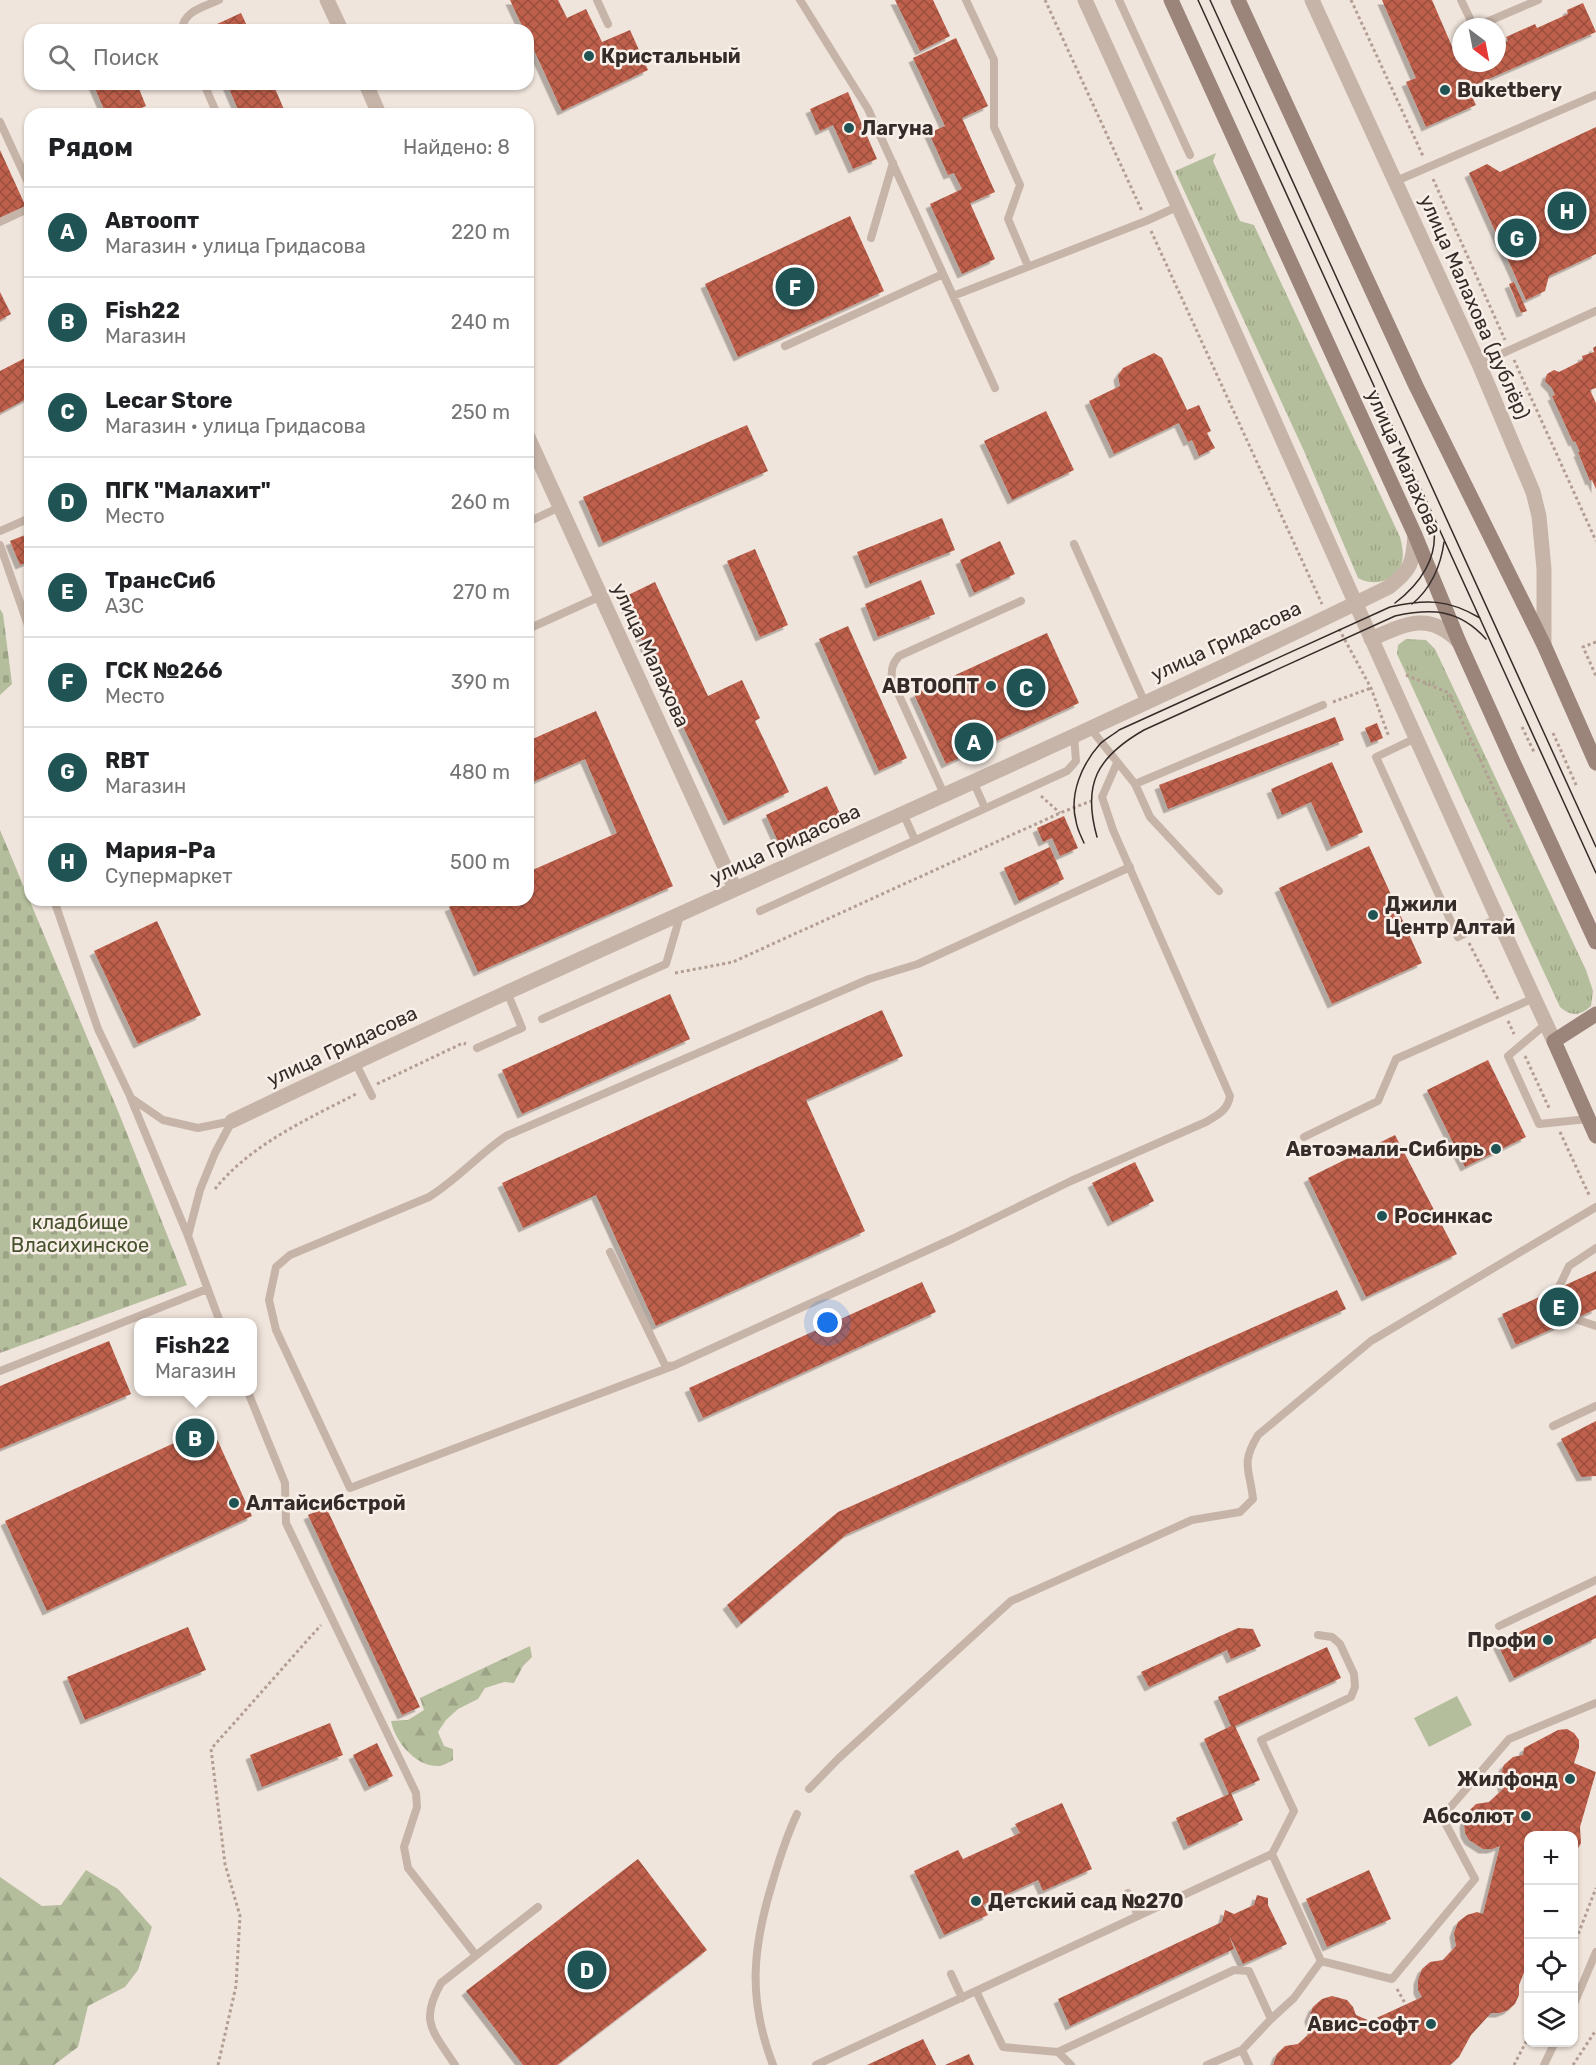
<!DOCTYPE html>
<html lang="ru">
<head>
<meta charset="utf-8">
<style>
  body { margin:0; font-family:Rubik,sans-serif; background:#f6f6f6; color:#202124 }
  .controls { position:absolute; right:18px; bottom:18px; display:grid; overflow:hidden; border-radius:12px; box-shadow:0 2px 4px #0004 }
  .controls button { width:54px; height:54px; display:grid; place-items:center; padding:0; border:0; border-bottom:2px solid #e0e0e0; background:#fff; color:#202124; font:30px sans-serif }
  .compass { position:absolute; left:1452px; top:18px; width:54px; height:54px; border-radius:50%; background:#fff; box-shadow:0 2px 4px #0004; rotate:148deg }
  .you { position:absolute; left:828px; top:1323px; width:21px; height:21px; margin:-15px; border:4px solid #fff; border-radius:50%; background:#1a73e8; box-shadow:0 0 0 9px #1a73e833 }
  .badge { display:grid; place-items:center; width:39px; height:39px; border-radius:50%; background:#205454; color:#fff; font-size:20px; font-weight:700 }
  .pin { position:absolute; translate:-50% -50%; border:3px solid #fff; box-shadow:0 2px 6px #0006 }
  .popup { position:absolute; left:134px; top:1318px; width:123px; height:78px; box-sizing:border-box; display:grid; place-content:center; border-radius:12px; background:#fff; filter:drop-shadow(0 2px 4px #0005); font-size:20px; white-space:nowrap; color:#757577 }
  .popup b { font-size:22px; color:#202124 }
  .popup::after { content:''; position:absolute; left:50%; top:100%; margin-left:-12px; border:12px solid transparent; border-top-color:#fff }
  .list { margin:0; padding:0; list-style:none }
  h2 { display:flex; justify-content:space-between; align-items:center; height:78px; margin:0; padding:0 24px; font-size:26px }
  h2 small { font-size:20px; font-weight:400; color:#757577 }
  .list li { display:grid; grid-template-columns:39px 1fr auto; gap:18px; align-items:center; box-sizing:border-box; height:90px; padding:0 24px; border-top:2px solid #e0e0e0 }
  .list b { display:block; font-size:22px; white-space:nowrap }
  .list p { margin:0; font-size:20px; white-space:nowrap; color:#757577 }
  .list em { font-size:20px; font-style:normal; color:#757577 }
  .icon { flex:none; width:33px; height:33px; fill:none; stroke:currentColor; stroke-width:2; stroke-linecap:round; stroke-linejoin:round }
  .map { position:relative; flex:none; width:1596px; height:2065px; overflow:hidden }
  .search { position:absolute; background:#fff; box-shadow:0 2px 4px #0004; left:24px; top:24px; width:510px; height:66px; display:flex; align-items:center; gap:15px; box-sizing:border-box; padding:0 21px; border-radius:18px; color:#757577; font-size:22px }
  .panel { position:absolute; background:#fff; box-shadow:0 2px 4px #0004; left:24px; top:108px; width:510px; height:798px; border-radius:18px }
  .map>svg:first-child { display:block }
  .grass { fill:url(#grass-tufts) }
  .forest { fill:url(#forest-firs) }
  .cemetery { fill:url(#cemetery-stones) }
  .park { fill:#b5be9c }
  .building { fill:url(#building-cross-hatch); filter:url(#shadow) }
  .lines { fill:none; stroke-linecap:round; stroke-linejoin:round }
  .path { stroke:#b39e93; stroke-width:3; stroke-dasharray:3 3; stroke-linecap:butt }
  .service { stroke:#c7b4a8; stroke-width:8 }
  .minor { stroke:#c7b4a8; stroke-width:15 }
  .secondary { stroke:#9b847a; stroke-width:15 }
  .tram { stroke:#352b28; stroke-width:1.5 }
  .poi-dot { fill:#205454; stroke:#f8efe8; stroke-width:2 }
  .labels { text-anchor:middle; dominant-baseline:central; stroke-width:5; stroke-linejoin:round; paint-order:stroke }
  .poi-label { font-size:20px; font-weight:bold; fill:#352b28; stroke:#f8efe8; text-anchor:start }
  .street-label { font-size:20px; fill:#352b28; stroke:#f8efe8 }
  .park-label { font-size:20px; fill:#47522d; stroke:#f8efe8 }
</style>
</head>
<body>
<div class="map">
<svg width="1596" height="2065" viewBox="0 0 1596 2065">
  <defs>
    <pattern id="grass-tufts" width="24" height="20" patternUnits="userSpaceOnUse" patternTransform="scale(1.5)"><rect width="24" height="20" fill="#b5be9c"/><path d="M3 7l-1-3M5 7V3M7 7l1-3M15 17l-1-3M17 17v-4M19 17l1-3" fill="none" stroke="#9ca386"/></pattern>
    <pattern id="forest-firs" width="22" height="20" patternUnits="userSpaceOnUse" patternTransform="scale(1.5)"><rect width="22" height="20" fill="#b5be9c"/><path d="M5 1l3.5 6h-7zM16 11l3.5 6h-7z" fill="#9ca386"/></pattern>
    <pattern id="cemetery-stones" width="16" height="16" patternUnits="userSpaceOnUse" patternTransform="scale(1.5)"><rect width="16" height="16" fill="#b5be9c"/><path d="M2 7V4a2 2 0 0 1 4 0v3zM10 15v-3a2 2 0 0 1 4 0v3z" fill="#9ca386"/></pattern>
    <pattern id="building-cross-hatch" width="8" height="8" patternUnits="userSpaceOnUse" patternTransform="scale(1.5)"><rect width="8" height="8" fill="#be604b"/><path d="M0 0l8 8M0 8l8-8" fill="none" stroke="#9b4f3e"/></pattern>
    <filter id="shadow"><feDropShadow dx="-4.5" dy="4.5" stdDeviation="0" flood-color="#0004"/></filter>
  </defs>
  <rect width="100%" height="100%" fill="#f0e5dc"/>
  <path class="grass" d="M1216,153L1213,161L1240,221L1254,225L1400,537C1402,545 1404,554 1402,562C1396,582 1374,587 1358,578L1304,451L1175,171Z
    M1406,639L1426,640L1435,649L1586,970L1593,991L1591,1006C1580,1016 1571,1017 1560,1007L1397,654L1398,645Z"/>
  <path class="forest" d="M530,1646L532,1657L523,1666L514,1683L504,1682L485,1688L478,1699L458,1709L446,1720L438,1732L444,1746L453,1749V1760C449,1762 444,1765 440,1766C417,1768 395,1742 391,1721L408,1720L424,1710L420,1698Z
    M86,1870L118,1889L152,1927L138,1970L125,1987L88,2006L78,2047L54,2065H0V1877L42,1906L61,1905Z"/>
  <path class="cemetery" d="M0,609L3,614L12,684L0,695Z
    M0,830L118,1111L187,1285L0,1353Z"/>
  <path class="park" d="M1457,1696L1472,1725L1429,1747L1414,1718Z"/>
  <path class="building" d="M510,0H558L567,18L586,9L602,42L630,30L648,70L562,111L528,37V30H524Z
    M895,0H933L950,36L920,51Z
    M1382,0H1432L1457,58L1461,57V63H1497V45L1508,41L1506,37L1535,24L1537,28L1568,14L1567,10L1583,3L1596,32L1468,88L1476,105L1426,127L1406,82L1416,78Z
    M241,13L249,30H204Z
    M956,38L988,106L962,118L995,192L970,203L995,259L962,274L930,204L962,189L954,173L948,175L929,133L945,126L913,58Z
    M93,84H137L146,106L128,114H106Z
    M227,84H273L286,114H240Z
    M848,92L877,159L853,169L833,125L820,131L810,109Z
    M1596,127V254L1549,276L1545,291L1526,300L1469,173L1487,164L1500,172Z
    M0,150L26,207L0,219Z
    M850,216L884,291L738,357L705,284Z
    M1514,282L1527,311L1521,313L1509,284Z
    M0,292L11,314L0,320Z
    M1596,346V388L1590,390L1596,403V489L1592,480L1590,481L1578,452H1580L1575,441L1573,442L1552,396L1555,395L1552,388L1545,381L1547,374L1554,370L1559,372L1583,360L1582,356L1594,352L1593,348Z
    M1154,353L1162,358L1187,410L1199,405L1211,431L1207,433L1215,448L1199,456L1192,440L1188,442L1179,423L1114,454L1089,401L1120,386L1118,376L1123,368Z
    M29,356L30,397L0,413V371Z
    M1046,411L1074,470L1012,500L984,441Z
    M747,425L768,471L603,543L583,497Z
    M942,518L955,550L870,584L857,552Z
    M30,533V561L20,565L10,541Z
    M1000,541L1015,574L974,593L960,560Z
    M755,549L788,625L760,637L727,561Z
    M921,580L935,614L878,637L865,604Z
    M655,582L708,696L742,680L760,718L755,721L789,792L728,821L622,598Z
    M848,626L907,758L879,771L819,639Z
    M1047,633L1079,703L946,764L914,694Z
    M596,711L673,886L478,972L449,907L466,900H528V872L617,833L585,759L528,784V741Z
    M1335,717L1344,740L1168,809L1159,785Z
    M1377,723L1383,738L1371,743L1365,728Z
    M1332,762L1363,832L1331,847L1311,802L1282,815L1271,789Z
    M827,786L842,818L780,846L766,815Z
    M1064,816L1078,848L1060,856L1052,838L1043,842L1037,828Z
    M1369,846L1422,963L1332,1004L1279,888Z
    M1050,847L1064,879L1019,901L1004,868Z
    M157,921L201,1015L138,1044L94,951Z
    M670,994L690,1039L522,1114L502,1070Z
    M882,1010L903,1056L806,1100L865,1231L656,1326L596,1195L523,1228L502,1183Z
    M1488,1060L1526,1137L1465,1167L1427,1090Z
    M1395,1135L1457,1254L1366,1297L1308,1178Z
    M1135,1162L1154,1201L1112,1222L1092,1183Z
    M1596,1271V1309L1516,1345L1502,1314Z
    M922,1282L936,1312L703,1418L689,1388Z
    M1337,1290L1346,1309L847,1534L741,1624L727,1605L838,1512Z
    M109,1341L131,1394L0,1449V1386Z
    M1596,1421V1476L1581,1477L1561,1439Z
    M211,1426L252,1516L47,1611L5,1521Z
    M326,1507L420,1707L402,1715L308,1515Z
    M1596,1595V1638L1514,1678L1497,1643Z
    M188,1627L206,1670L85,1720L67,1677Z
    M1238,1628L1253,1629L1261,1646L1231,1659L1227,1650L1149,1687L1141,1672Z
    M1327,1647L1341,1678L1235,1726L1260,1780L1231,1793L1243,1820L1188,1846L1176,1818L1229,1794L1204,1739L1231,1726L1218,1697Z
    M330,1723L343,1755L262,1787L250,1755Z
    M1567,1729L1574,1733L1579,1740V1748L1574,1763L1596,1772L1580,1827L1581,1843L1574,1855V1836H1528V1963L1519,1985V1995L1515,2004L1508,2010L1500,2013H1491L1471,2035L1459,2057L1450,2065H1273L1277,2054L1285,2046L1298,2044L1312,2031L1309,2017L1313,2007L1322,1999L1332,1996L1347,2000L1353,2007L1356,2015L1370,2021L1422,1997L1418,1990V1980L1422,1969L1430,1962L1443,1960L1456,1946L1454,1933L1458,1922L1467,1915L1477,1912L1483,1914L1500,1846L1492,1849H1483L1469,1840L1465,1833L1464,1823L1468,1812L1476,1804L1489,1802L1503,1789L1500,1776L1504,1765L1513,1757L1523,1755L1524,1748L1558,1730Z
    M377,1743L393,1776L369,1787L353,1755Z
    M1062,1803L1092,1869L1043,1891L1038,1880L983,1905L988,1915L944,1935L914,1871L958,1850L963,1859L1020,1833L1015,1824Z
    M638,1859L707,1950L557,2065H523L466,1991Z
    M1369,1870L1391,1919L1327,1947L1306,1899Z
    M1257,1895L1268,1898V1905L1287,1944L1243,1964L1229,1935L1234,1949L1070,2026L1058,1999L1222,1922L1225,1910L1234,1914L1254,1905Z
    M923,2039L936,2065H867Z
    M969,2054L974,2065H945Z"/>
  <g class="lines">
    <path class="path" d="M1045,0L1142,211
      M1351,0L1423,156
      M1433,179L1505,340
      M1151,231L1322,604
      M1514,360L1596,541
      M1339,629L1371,688L1389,737
      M1596,642L1583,647L1596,676
      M1406,675L1449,693L1513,830
      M1333,702L1371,688
      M1522,727L1535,754
      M1553,733L1577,787
      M1041,796L1060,813
      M1469,943L1499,1001
      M675,973L733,962L1060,813L1091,801
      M1508,1021L1514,1034
      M1525,1056L1550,1110
      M377,1084L463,1043L466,1044
      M1560,1132L1590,1197
      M215,1189C251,1144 308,1119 358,1093
      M0,1350L1,1352
      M1574,1945L1596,1888
      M1397,1989L1406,2005
      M218,2065L236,1986L240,1916L225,1864L211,1749L321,1625
      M1514,2065L1528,2038
      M1573,2065L1596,2030"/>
    <path class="service" d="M597,0L608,24
      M800,0L868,109L995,388
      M966,0L994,60V127L1020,185L1008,219L1028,266
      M1119,0L1190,155
      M1461,0L1474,27
      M1475,27L1538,0
      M182,30C183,11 204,7 219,0
      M204,84L217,114
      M0,122L30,187
      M1396,181L1596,95
      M0,222L30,208
      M871,238L893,163
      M953,296L1146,221L1179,206
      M785,346L943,274
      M1479,364L1596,311
      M528,522L560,507
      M0,531L30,518
      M1074,544L1145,703
      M0,545L30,631
      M528,629L601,596
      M1090,728L1135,784L1323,705
      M1416,738L1376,757L1458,937L1498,918
      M973,781L985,808
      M1135,784L1150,817L1219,891
      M944,794L892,680C891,670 892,664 899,656L1021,601
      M903,813L915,840
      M54,900L98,1029L131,1098L163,1120L198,1128L232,1121
      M760,911L1067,771L1076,761L1074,735
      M542,1019L666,964L680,916
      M1546,1024L1508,1056L1539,1124L1588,1119
      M477,1048L522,1028L507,992
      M355,1062L372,1096
      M131,1099L188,1236
      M1304,1137L1378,1101L1396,1059L1534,998
      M610,1252L665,1365L673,1366L952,1239L1071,1181L1206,1122C1218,1115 1228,1110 1230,1096L1113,830L1102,797L1117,763
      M1559,1287L1569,1266L1596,1248
      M1575,1319L1596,1326
      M220,1322L188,1236L200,1190L215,1153L232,1121
      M673,1366L350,1488L276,1330L269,1300L276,1267L290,1255L429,1197C458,1179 478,1155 506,1136L869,979L918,964L1130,867
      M0,1371L207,1289
      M248,1392L285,1483L286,1523L416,1793L417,1807L404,1847L408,1868L475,1954
      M1553,1426L1596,1406
      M1499,1626L1596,1580
      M809,1789L839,1758L1011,1601L1192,1520L1240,1512L1253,1499C1250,1469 1240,1465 1258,1435L1371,1341L1596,1207
      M1272,1854L1294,1811L1261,1740L1351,1697L1355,1687L1354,1674L1340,1644L1332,1637L1318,1635
      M1128,1893L1138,1916
      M1321,1961L1392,1979L1475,1879L1442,1817L1509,1739L1596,1703
      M951,1974L962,1998
      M976,1991L1003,2047L1058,2052L1071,2065
      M1574,2004L1596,1952
      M1058,2052L1234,1970L1249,1971L1271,2019
      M455,2065C433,2031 419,2022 441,1983L538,1907
      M773,2065C748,2000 752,1950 772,1884C779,1860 786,1837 797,1814
      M816,2065L1272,1854L1321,1961
      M1207,2065L1242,2050
      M1249,2065L1242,2050L1271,2019L1294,1998L1321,1961
      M1544,2065L1555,2042"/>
    <path class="minor" d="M327,0L341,30
      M1085,0C1243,346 1394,696 1554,1041
      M1312,0L1479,364L1533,492L1539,516L1544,569V645
      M366,84L379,114
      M528,437L735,889
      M1371,639C1405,624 1429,611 1459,642
      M232,1121C615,937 1007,774 1389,587C1411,570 1413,563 1415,535"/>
    <path class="secondary" d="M1171,0L1415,535L1459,642L1514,764L1596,942
      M1238,0L1416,386L1544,645L1596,763
      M1596,1014L1554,1041L1596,1136"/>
    <path class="tram" d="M1198,0L1596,873
      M1210,0L1596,847
      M1395,603C1419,585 1440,557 1433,524
      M1412,604C1431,589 1441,565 1444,542
      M1097,837C1082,784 1097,757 1144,730L1395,616C1432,608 1459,609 1486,639
      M1084,843C1081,836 1077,829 1076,821C1069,794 1082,764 1100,744C1105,739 1113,735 1119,730L1390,607C1426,599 1448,599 1480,618"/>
  </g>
  <g class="poi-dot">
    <circle cx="589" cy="56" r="6"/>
    <circle cx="1445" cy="90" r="6"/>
    <circle cx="849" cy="128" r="6"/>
    <circle cx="991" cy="686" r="6"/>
    <circle cx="1373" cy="915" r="6"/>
    <circle cx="1496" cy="1149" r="6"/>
    <circle cx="1382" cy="1216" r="6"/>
    <circle cx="234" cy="1503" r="6"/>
    <circle cx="1548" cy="1640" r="6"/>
    <circle cx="1570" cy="1779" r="6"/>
    <circle cx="1526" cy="1816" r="6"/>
    <circle cx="976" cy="1901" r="6"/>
    <circle cx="1431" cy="2024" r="6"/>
  </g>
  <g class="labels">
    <g class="poi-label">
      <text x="601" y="56">Кристальный</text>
      <text x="1457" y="90">Buketbery</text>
      <text x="861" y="128">Лагуна</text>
      <text x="979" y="686" text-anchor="end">АВТООПТ</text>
      <text x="1385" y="904">Джили<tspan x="1385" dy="23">Центр Алтай</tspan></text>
      <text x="1484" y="1149" text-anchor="end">Автоэмали-Сибирь</text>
      <text x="1394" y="1216">Росинкас</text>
      <text x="246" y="1503">Алтайсибстрой</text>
      <text x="1536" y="1640" text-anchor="end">Профи</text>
      <text x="1558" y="1779" text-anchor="end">Жилфонд</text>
      <text x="1514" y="1816" text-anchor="end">Абсолют</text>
      <text x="988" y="1901">Детский сад №270</text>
      <text x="1419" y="2024" text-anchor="end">Авис-софт</text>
    </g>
    <g class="street-label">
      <text transform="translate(1475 307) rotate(66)">улица Малахова (дублёр)</text>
      <text transform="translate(1404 462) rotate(66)">улица Малахова</text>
      <text transform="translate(1226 641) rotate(-25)">улица Гридасова</text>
      <text transform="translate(651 655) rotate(65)">улица Малахова</text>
      <text transform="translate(785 844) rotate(-25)">улица Гридасова</text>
      <text transform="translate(342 1046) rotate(-25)">улица Гридасова</text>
    </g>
    <g class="park-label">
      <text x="80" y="1222">кладбище<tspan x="80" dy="23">Власихинское</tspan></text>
    </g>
  </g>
</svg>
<div class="controls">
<button>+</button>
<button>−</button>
<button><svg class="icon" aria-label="locate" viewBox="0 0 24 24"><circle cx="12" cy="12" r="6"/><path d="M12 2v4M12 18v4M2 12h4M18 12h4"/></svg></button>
<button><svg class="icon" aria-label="layers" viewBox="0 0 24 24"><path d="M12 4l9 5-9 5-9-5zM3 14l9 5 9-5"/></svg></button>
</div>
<svg class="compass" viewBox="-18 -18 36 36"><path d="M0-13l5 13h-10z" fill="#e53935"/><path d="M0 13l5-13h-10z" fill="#757577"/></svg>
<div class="you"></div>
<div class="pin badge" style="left:974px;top:742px">A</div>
<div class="pin badge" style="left:195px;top:1438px">B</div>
<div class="popup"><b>Fish22</b>Магазин</div>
<div class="pin badge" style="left:1026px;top:688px">C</div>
<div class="pin badge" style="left:587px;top:1970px">D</div>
<div class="pin badge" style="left:1559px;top:1307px">E</div>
<div class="pin badge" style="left:795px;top:287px">F</div>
<div class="pin badge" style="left:1517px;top:238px">G</div>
<div class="pin badge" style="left:1567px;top:211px">H</div>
<div class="search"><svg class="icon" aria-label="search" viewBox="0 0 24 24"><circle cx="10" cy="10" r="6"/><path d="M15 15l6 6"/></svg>Поиск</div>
<section class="panel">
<h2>Рядом<small>Найдено: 8</small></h2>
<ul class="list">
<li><span class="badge">A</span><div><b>Автоопт</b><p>Магазин · улица Гридасова</p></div><em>220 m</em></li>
<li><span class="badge">B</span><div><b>Fish22</b><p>Магазин</p></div><em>240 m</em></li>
<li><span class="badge">C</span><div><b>Lecar Store</b><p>Магазин · улица Гридасова</p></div><em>250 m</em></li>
<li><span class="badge">D</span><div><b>ПГК &quot;Малахит&quot;</b><p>Место</p></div><em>260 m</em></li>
<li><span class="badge">E</span><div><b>ТрансСиб</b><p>АЗС</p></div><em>270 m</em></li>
<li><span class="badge">F</span><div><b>ГСК №266</b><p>Место</p></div><em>390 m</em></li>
<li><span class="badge">G</span><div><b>RBT</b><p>Магазин</p></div><em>480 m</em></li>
<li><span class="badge">H</span><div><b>Мария-Ра</b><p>Супермаркет</p></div><em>500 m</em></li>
</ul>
</section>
</div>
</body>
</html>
